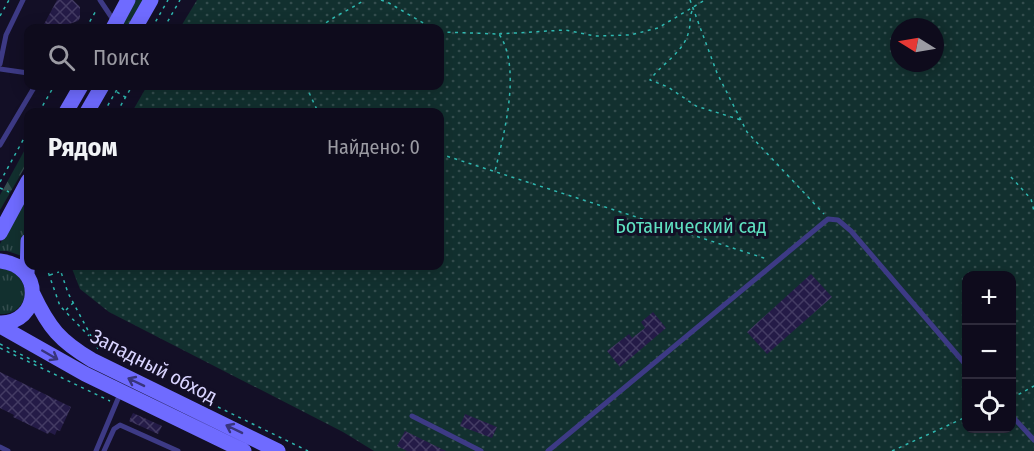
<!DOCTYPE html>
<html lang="ru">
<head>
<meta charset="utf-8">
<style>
  body { margin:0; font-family:"Fira Sans Condensed",sans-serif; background:#171425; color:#f1f3f6 }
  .controls { position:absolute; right:18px; bottom:18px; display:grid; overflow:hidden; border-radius:12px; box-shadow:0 3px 15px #0003 }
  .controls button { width:54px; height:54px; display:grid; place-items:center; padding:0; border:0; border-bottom:2px solid #2e2b3b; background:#0e0b1c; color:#f1f3f6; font:30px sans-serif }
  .compass { position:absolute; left:890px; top:18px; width:54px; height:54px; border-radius:50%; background:#0e0b1c; box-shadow:0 3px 15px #0003; rotate:281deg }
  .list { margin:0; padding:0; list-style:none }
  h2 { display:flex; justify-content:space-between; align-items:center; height:78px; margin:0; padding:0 24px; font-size:26px }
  h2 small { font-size:20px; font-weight:400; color:#9b9ba3 }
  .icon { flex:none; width:33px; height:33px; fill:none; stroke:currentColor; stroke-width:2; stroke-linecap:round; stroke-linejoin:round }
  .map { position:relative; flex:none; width:1034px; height:451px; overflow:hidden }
  .search { position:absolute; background:#0e0b1c; box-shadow:0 3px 15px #0003; left:24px; top:24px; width:420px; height:66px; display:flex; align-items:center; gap:15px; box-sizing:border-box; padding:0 21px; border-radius:12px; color:#9b9ba3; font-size:22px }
  .panel { position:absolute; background:#0e0b1c; box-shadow:0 3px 15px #0003; left:24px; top:108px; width:420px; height:162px; border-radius:12px }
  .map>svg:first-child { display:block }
  .grass { fill:url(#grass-tufts) }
  .forest { fill:url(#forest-firs) }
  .garden { fill:url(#garden-dots); fill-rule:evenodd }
  .building { fill:url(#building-cross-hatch) }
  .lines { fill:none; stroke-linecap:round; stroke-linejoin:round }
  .path { stroke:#2fb8b0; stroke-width:1.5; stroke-dasharray:3 4.5; stroke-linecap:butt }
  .service { stroke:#3d3a85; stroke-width:5 }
  .secondary { stroke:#6f6bff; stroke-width:15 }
  .oneway { stroke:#38347d }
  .labels { text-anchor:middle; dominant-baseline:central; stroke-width:6; stroke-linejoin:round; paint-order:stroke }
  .park-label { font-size:20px; fill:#5fe0c0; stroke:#130f26 }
  .street-label { font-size:20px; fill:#d9d4ff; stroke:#130f26 }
</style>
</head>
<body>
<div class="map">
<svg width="1034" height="451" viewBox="0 0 1034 451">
  <defs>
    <pattern id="grass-tufts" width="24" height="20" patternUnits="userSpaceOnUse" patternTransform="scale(1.5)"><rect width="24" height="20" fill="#12302f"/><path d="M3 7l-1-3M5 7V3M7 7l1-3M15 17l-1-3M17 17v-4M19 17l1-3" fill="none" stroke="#344d4e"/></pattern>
    <pattern id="forest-firs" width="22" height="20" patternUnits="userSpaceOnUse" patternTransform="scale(1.5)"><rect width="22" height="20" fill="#12302f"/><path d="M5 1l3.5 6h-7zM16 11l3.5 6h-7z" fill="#344d4e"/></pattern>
    <pattern id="garden-dots" width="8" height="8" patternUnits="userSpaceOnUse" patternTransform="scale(1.5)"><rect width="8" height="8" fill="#12302f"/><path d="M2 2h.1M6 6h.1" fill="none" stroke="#344d4e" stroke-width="1.8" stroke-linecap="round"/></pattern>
    <pattern id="building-cross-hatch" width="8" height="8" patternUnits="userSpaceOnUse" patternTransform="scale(1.5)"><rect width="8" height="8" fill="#241b47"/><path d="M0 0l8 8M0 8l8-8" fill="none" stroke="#433b63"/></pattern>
  </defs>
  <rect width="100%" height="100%" fill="#130f26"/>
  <path class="grass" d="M136,0H144L127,28H120Z
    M28,191V212L22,256L7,251H0V244Z
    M0,268C36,274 30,316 0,314Z"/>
  <path class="forest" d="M28,144V162L0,210V195Z"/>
  <path class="garden" d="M197,0H1034V451H374L343,432L109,312L80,289L71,266H440V112H132L147,86H440V28H180ZM899,27H935V63H899ZM966,276H1012V428H966Z"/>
  <path class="building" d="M57,0H73L80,7V18L78,21L69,24L67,28H42Z
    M811,274L832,297L767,354L747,332Z
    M653,312L666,328L620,367L607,351L629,334L632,338L645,328L641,322Z
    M0,372L71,407L60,431L57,430L55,435L49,432L48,434L13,417L14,415L0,408Z
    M133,413L162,426L158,434L129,421Z
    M465,414L497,427L492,438L460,426Z
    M405,431L446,451H407L397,446Z"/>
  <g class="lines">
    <path class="path" d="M381,0L389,3L432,28
      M690,0L717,73L747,132L824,214
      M692,11C689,18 691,23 689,30C685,52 662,63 650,80L668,87L696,106L741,120
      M0,16L9,0
      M86,28L97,9
      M152,28L168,0
      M164,28L180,0
      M321,28C325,20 354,8 364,0
      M440,32L499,34C522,68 504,134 495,171
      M499,34L565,30L595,36L630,35L658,28L705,0
      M306,86L318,112
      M117,92L125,97
      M39,112L54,86
      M104,112L119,86
      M117,112L132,86
      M440,154L767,259
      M1011,177L1031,199L1034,211
      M0,182L28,131
      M0,188L9,192
      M46,266L60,306L89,336
      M59,266L68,293L98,349
      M50,275L59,272
      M66,310L73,303
      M0,344L42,365
      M0,348L110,401
      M1012,398L1034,386
      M218,407L308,451
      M892,451L966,417"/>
    <path class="service" d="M100,0L114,21
      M0,64L6,35L23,0
      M0,69L28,73
      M0,145L35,86
      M412,416L481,451
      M1012,416L1034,440
      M0,447L8,451
      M96,451L120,394
      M104,451L114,429L120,425L178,451
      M548,451L828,219L838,220L851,231L966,365"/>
    <path class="secondary" d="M113,28L128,0
      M135,28L151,0
      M66,112L81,86
      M87,112L102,86
      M0,233L28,181
      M0,261C46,266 40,324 0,323
      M27,274L28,241
      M33,294C49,328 60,341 92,360L278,451
      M0,326L85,374L244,451"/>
  </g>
  <defs><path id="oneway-shaft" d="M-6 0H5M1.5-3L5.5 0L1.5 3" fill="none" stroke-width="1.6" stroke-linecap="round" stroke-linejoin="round" transform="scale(1.5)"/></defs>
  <g class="oneway">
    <use href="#oneway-shaft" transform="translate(50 355) rotate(30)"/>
    <use href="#oneway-shaft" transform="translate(136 382) rotate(-154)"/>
    <use href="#oneway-shaft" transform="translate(234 429) rotate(-154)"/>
  </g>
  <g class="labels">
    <g class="park-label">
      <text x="691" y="226">Ботанический сад</text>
    </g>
    <g class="street-label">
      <text transform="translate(154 366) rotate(27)">Западный обход</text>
    </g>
  </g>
</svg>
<div class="controls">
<button>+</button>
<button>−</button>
<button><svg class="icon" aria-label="locate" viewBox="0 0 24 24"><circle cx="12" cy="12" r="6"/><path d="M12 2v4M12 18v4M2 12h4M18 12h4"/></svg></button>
</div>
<svg class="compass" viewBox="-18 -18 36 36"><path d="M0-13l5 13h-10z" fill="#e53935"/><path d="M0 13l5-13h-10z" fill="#9b9ba3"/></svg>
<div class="search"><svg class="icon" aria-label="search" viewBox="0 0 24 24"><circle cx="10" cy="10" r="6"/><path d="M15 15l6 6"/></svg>Поиск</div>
<section class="panel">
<h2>Рядом<small>Найдено: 0</small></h2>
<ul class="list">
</ul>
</section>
</div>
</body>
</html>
